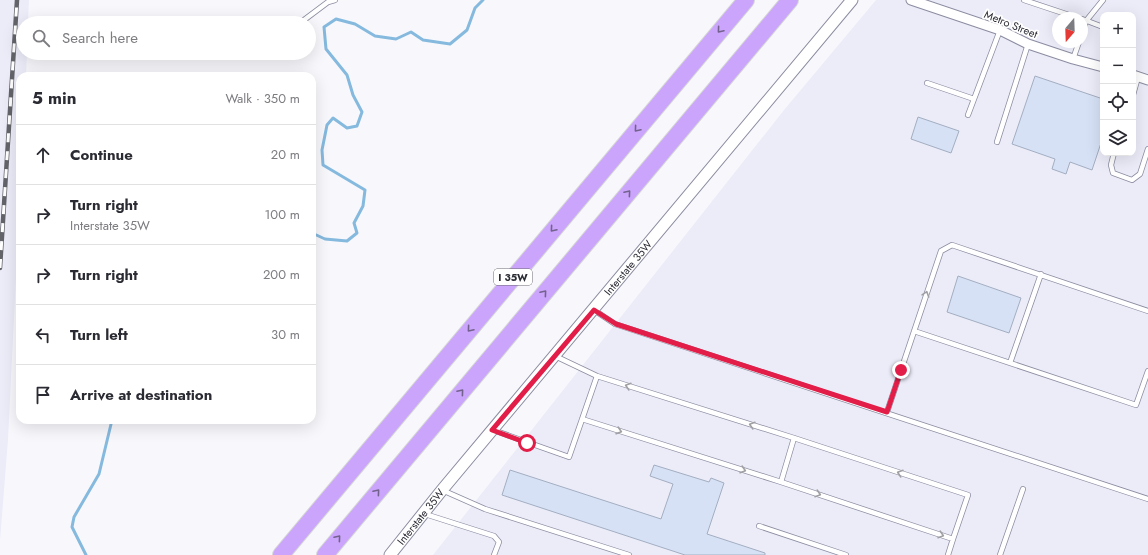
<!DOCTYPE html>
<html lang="en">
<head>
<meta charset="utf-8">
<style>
  body { margin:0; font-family:Jost,sans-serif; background:#f7f7f7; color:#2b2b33 }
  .controls { position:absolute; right:12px; top:12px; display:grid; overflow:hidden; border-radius:8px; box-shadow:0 4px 16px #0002 }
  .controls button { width:36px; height:36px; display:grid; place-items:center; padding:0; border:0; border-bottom:1px solid #e1e1e2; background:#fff; color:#2b2b33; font:20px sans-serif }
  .compass { position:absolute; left:1052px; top:12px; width:36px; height:36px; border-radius:50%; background:#fff; box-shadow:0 4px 16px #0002; rotate:199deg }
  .stop { position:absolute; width:12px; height:12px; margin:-9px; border:3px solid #e11d48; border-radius:50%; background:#fff }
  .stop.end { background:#e11d48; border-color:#fff; box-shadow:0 1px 4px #0008 }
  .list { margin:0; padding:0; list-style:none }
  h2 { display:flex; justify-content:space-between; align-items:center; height:52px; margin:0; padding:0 16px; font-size:17px }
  h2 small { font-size:13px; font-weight:400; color:#7c7c81 }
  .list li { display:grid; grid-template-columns:26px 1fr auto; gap:12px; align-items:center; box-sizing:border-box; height:60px; padding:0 16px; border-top:1px solid #e1e1e2 }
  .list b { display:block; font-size:15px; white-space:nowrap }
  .list p { margin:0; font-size:13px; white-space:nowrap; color:#7c7c81 }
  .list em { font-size:13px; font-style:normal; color:#7c7c81 }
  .icon { flex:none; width:22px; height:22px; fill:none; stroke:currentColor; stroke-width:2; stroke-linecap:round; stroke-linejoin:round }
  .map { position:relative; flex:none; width:1148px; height:555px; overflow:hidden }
  .search { position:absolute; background:#fff; box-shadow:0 4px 16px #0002; left:16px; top:16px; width:300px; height:44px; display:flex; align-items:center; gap:10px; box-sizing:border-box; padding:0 14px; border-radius:22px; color:#7c7c81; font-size:15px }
  .panel { position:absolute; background:#fff; box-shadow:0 4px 16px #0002; left:16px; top:72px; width:300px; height:352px; border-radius:12px }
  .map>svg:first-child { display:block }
  .built { fill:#ebecf8; fill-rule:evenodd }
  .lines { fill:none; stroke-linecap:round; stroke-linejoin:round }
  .stream { stroke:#85b9de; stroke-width:3 }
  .building { fill:#d6e1f6; stroke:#a3aec1 }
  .service-casing { stroke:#8b8ca0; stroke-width:6 }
  .minor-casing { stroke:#8b8ca0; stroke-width:11 }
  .tertiary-casing { stroke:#8b8ca0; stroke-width:13 }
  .motorway-casing { stroke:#d5d5d6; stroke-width:18 }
  .service { stroke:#fff; stroke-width:4.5 }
  .minor { stroke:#fff; stroke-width:9 }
  .tertiary { stroke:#fff; stroke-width:11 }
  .motorway { stroke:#cba5fb; stroke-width:16 }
  .rail-casing { stroke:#63646a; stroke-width:4.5 }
  .rail { stroke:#fff; stroke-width:3; stroke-dasharray:9; stroke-linecap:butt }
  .oneway { stroke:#73628e }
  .oneway2 { stroke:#a0a0a4 }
  .route { stroke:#e11d48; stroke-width:5 }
  .labels { text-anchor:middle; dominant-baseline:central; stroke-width:3.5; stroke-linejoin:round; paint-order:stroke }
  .shield { fill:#fff; stroke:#6b6b71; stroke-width:1 }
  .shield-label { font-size:10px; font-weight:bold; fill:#2b2c34 }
  .street-label { font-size:11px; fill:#2b2c34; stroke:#fff }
</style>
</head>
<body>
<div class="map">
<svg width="1148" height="555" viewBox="0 0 1148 555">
  <rect width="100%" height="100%" fill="#f8f8fc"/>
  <path class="built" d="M0,0H29L28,23H23V53H27L26,76H20V197L8,440L0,541Z
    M876,0H1148V555H433L784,110ZM1103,15H1133V153H1103ZM1058,18H1082V42H1058Z"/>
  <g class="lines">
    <path class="stream" d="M312,233L325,239L347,241L357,233L354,223L363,206L365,190L323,165L322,150L327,125L333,118L347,128L357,126L362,112L353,95L347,75L326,49L324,27L336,19L355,24L375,36L396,39L411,32L423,40L450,44L467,30L475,8L483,0
      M86,555L72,527L74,517L99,474L112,420"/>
  </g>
  <path class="building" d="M1035,76L1103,99V137L1092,170L1070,162L1066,174L1052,169L1055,159L1012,144Z
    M918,117L959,131L951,153L911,139Z
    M958,276L1021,298L1009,333L947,312Z
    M654,465L709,482L711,478L724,483L707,534L765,553V555H685L502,495L510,470L661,519L673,484L650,476Z"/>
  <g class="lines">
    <g class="service-casing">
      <path id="service" d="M1024,0L1078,18
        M1082,19L1103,27
        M300,23L328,2L335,0
        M1082,32L1086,21L1103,0
        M1073,59L1079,42
        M927,83L974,99
        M1133,95L1138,77
        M968,115L1000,30
        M997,142L1028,44
        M1114,153L1111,165L1113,173L1132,180L1140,174L1148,149
        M594,310L615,324L1148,499
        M914,331L1136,405L1148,371
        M555,356L597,376L794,438L781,482L582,419
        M1010,363L1041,274
        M887,412L941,251L952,245L1148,311
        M493,430L569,457L597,376
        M781,482L953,539L968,495L794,438
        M442,490L485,509L629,555
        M425,514L494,536L499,542L494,555
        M759,526L846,555
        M948,555L953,539
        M1000,555L1023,489"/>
    </g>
    <g class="minor-casing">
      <path id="minor" d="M911,0L1000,30L1028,44L1073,59L1103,67
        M1133,75L1148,80"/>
    </g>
    <g class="tertiary-casing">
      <g id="tertiary">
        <path id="s1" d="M390,555L442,490L852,0"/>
      </g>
    </g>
    <g class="motorway-casing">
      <path id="motorway" d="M281,555L746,0
        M325,555L790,0"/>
    </g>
    <use href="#service" class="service"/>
    <use href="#minor" class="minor"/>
    <use href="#tertiary" class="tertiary"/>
    <use href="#motorway" class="motorway"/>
    <g class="rail-casing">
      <path id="rail" d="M0,268L17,0"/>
    </g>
    <use href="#rail" class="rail"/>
  </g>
  <defs><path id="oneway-chevron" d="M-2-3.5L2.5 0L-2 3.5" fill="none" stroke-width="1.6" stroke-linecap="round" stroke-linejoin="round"/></defs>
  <g class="oneway">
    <use href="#oneway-chevron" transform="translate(720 30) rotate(130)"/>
    <use href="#oneway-chevron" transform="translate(637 129) rotate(130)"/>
    <use href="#oneway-chevron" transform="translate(628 193) rotate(-50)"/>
    <use href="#oneway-chevron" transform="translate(553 229) rotate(130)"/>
    <use href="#oneway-chevron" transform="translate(544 293) rotate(-50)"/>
    <use href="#oneway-chevron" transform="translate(470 329) rotate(130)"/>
    <use href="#oneway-chevron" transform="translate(461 392) rotate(-50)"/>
    <use href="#oneway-chevron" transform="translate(377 492) rotate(-50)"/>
    <use href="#oneway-chevron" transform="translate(338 538) rotate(-50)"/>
  </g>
  <g class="oneway2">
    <use href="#oneway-chevron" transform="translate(926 294) rotate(-72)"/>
    <use href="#oneway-chevron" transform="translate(628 386) rotate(-163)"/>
    <use href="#oneway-chevron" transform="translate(752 425) rotate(-163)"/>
    <use href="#oneway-chevron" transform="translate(619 431) rotate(17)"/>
    <use href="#oneway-chevron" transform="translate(743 470) rotate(17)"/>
    <use href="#oneway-chevron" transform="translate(900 473) rotate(-162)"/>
    <use href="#oneway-chevron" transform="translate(818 494) rotate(18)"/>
    <use href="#oneway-chevron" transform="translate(941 535) rotate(18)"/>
  </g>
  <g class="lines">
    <path class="route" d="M527,443L492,430L594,310L616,324L887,412L901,370"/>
  </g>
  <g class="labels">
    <rect class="shield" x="494" y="269" width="38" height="16" rx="3"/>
    <g class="shield-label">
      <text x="513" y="277">I 35W</text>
    </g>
    <g class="street-label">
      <text transform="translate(1011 24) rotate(22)">Metro Street</text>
      <text stroke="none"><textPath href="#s1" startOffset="373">Interstate 35W</textPath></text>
      <text stroke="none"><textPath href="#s1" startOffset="49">Interstate 35W</textPath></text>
    </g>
  </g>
</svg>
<div class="controls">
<button>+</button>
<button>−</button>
<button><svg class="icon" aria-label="locate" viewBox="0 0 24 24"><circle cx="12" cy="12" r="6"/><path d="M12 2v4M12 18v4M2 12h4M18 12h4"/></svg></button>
<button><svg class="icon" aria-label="layers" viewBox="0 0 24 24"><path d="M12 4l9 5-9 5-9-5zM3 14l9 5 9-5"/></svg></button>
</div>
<svg class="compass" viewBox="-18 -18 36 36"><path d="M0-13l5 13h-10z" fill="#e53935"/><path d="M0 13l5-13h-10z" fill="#7c7c81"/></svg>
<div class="stop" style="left:527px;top:443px"></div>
<div class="stop end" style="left:901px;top:370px"></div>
<div class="search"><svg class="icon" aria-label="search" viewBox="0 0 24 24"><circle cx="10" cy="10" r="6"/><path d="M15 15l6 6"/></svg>Search here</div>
<section class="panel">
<h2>5 min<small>Walk · 350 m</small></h2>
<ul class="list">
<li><svg class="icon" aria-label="ahead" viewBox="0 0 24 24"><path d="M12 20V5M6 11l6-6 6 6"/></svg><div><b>Continue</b></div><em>20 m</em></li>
<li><svg class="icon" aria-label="right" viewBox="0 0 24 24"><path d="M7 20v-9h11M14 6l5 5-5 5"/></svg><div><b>Turn right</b><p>Interstate 35W</p></div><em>100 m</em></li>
<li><svg class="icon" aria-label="right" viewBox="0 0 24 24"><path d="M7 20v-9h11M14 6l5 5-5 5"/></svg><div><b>Turn right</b></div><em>200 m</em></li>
<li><svg class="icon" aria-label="left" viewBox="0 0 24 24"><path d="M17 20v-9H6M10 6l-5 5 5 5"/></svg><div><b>Turn left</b></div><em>30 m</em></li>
<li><svg class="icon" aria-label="arrive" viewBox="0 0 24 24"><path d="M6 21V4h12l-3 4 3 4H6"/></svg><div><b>Arrive at destination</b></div></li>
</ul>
</section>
</div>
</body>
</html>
